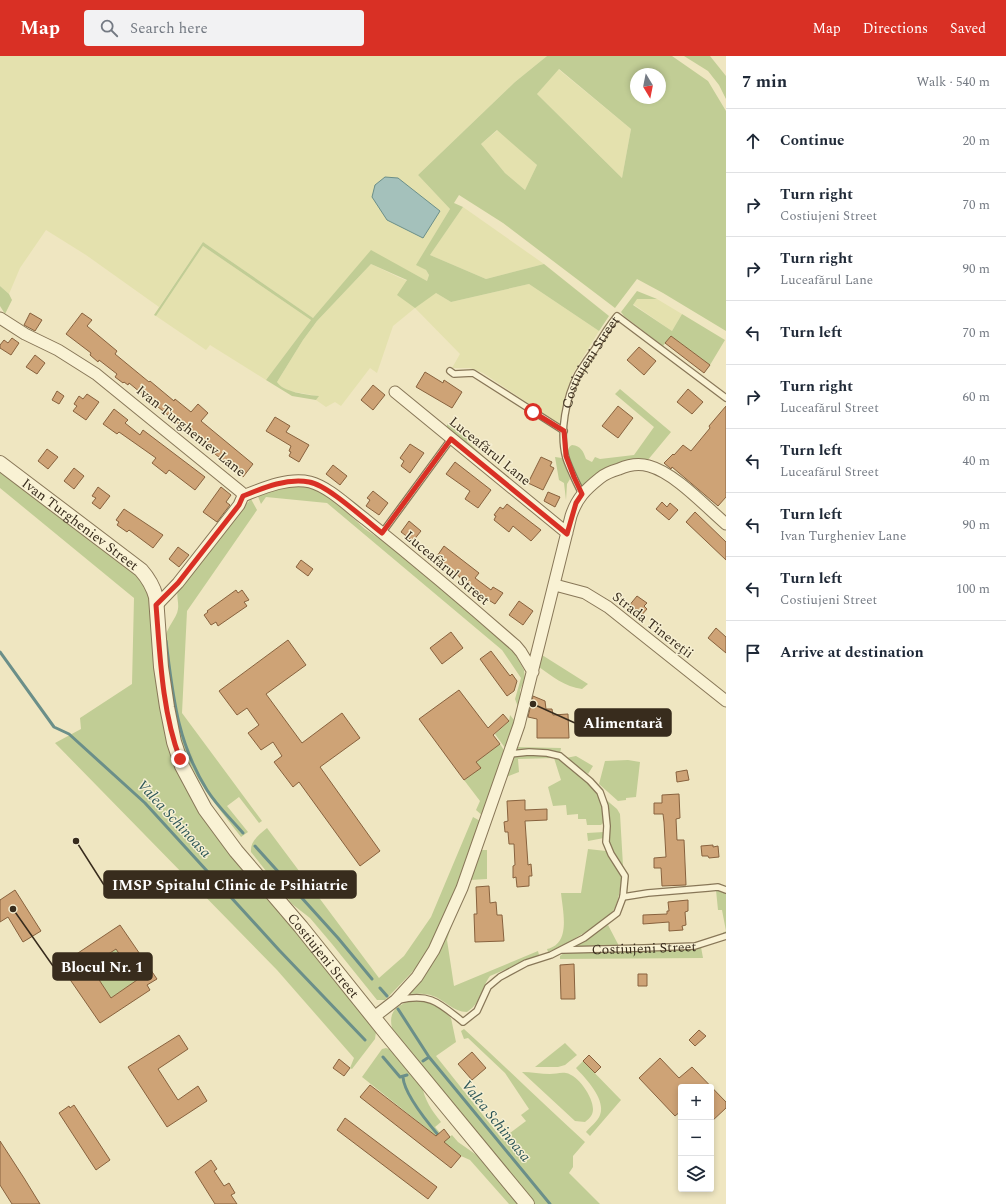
<!DOCTYPE html>
<html lang="en">
<head>
<meta charset="utf-8">
<style>
  body { margin:0; font-family:Spectral,serif; background:#f2f2f3; color:#1f2937 }
  .controls { position:absolute; right:12px; bottom:12px; display:grid; overflow:hidden; border-radius:4px; box-shadow:0 2px 6px #0003 }
  .controls button { width:36px; height:36px; display:grid; place-items:center; padding:0; border:0; border-bottom:1px solid #e0e1e3; background:#fff; color:#1f2937; font:20px sans-serif }
  .compass { position:absolute; left:630px; top:12px; width:36px; height:36px; border-radius:50%; background:#fff; box-shadow:0 2px 6px #0003; rotate:170deg }
  .stop { position:absolute; width:12px; height:12px; margin:-9px; border:3px solid #d93025; border-radius:50%; background:#fff }
  .stop.end { background:#d93025; border-color:#fff; box-shadow:0 1px 4px #0008 }
  .list { margin:0; padding:0; list-style:none }
  h2 { display:flex; justify-content:space-between; align-items:center; height:52px; margin:0; padding:0 16px; font-size:17px }
  h2 small { font-size:13px; font-weight:400; color:#747a83 }
  .list li { display:grid; grid-template-columns:26px 1fr auto; gap:12px; align-items:center; box-sizing:border-box; height:64px; padding:0 16px; border-top:1px solid #e0e1e3 }
  .list b { display:block; font-size:15px; white-space:nowrap }
  .list p { margin:0; font-size:13px; white-space:nowrap; color:#747a83 }
  .list em { font-size:13px; font-style:normal; color:#747a83 }
  .icon { flex:none; width:22px; height:22px; fill:none; stroke:currentColor; stroke-width:2; stroke-linecap:round; stroke-linejoin:round }
  .map { position:relative; flex:none; width:726px; height:1148px; overflow:hidden }
  header { display:flex; align-items:center; gap:24px; box-sizing:border-box; height:56px; padding:0 20px; background:#d93025; color:#fff }
  header strong { font-size:19px }
  nav { display:flex; gap:22px; margin-inline-start:auto; font-size:14px }
  .search { width:280px; height:36px; background:#f2f2f3; display:flex; align-items:center; gap:10px; box-sizing:border-box; padding:0 14px; border-radius:4px; color:#747a83; font-size:15px }
  main { display:flex }
  aside { flex:1; background:#fff }
  .map>svg:first-child { display:block }
  .farmland { fill:#e4e1ae }
  .green { fill:#c1cd95; fill-rule:evenodd }
  .water { fill:#a4c1bb; stroke:#6b8f89 }
  .lines { fill:none; stroke-linecap:round; stroke-linejoin:round }
  .stream { stroke:#6b8f89; stroke-width:3 }
  .building { fill:#cea376; stroke:#88623e; fill-rule:evenodd }
  .service-casing { stroke:#887758; stroke-width:8 }
  .minor-casing { stroke:#887758; stroke-width:13 }
  .tertiary-casing { stroke:#887758; stroke-width:16 }
  .service { stroke:#f9f2d4; stroke-width:5.5 }
  .minor { stroke:#f9f2d4; stroke-width:11 }
  .tertiary { stroke:#f9f2d4; stroke-width:14 }
  .route { stroke:#d93025; stroke-width:5 }
  .labels { text-anchor:middle; dominant-baseline:central; stroke-width:3; stroke-linejoin:round; paint-order:stroke }
  .street-label { font-size:14px; fill:#382c1d; stroke:#f6efd1 }
  .water-label { font-size:15px; font-style:italic; fill:#2c5658; stroke:#f6efd1 }
  .leader { fill:none; stroke:#382c1d; stroke-width:1.5 }
  .callout-dot { fill:#382c1d; stroke:#f6efd1; stroke-width:1.5 }
  .callout { fill:#382c1d; stroke:#382c1d; stroke-width:1.5 }
  .callout-label { font-size:15px; text-anchor:middle; font-weight:bold; fill:#fff }
</style>
</head>
<body>
<header>
<strong>Map</strong>
<div class="search"><svg class="icon" aria-label="search" viewBox="0 0 24 24"><circle cx="10" cy="10" r="6"/><path d="M15 15l6 6"/></svg>Search here</div>
<nav><a>Map</a><a>Directions</a><a>Saved</a></nav>
</header>
<main>
<div class="map">
<svg width="726" height="1148" viewBox="0 0 726 1148">
  <rect width="100%" height="100%" fill="#efe6c1"/>
  <path class="farmland" d="M0,0H547L515,26L418,119L450,153L417,208L426,214L429,219L427,225L371,195L313,262L203,186L159,251L86,199L46,174L20,212L9,238L0,230Z
    M558,13L631,73L622,122L537,38Z
    M498,74L537,109L525,134L505,117L481,88Z
    M463,151L544,208L486,223L430,199Z
    M203,190L311,264L266,324L210,289L206,294L156,260Z
    M371,208L398,221L436,237L451,246L529,228L599,275L572,319L564,343L559,368L483,317L470,312H452L460,298L415,252L393,270L377,317L370,312L341,350L335,346L326,351L316,344L318,340L289,335L279,329L277,326L303,284L317,265Z
    M637,242L657,243L682,258L672,275L633,248Z"/>
  <path class="green" d="M547,0H672L708,25L726,55V275L663,237L637,223L615,252L503,167L459,139L454,147L463,151L430,199L486,223L544,208L609,260L599,275L529,228L451,246L436,237L415,252L397,239L407,224L371,208L317,265L303,284L277,326C283,336 307,339 319,340L316,344L292,340L266,324L311,264L203,190L156,260L154,259L203,186L313,262L371,194L427,225L429,219L426,214L416,209L450,153L418,119L515,26ZM559,13L631,73L622,122L537,38ZM636,18H660V42H636ZM497,74L537,109L525,134L505,117L481,88Z
    M684,0H710L726,20V43L719,29L708,15Z
    M0,230L9,238L12,244L5,258L0,250Z
    M637,235L657,243H637L633,249L672,275L682,258L725,284L710,309L671,280L663,290L624,260L621,256Z
    M620,333L671,376L647,405L582,433C579,426 567,399 568,394C569,391 570,390 572,389C581,390 583,395 586,403L592,406L595,401L600,403L634,399L654,371L615,338Z
    M448,367L470,381L467,385L507,422L445,374Z
    M555,401L562,402L570,423L567,428L566,444L564,427L559,424Z
    M0,413L135,514L150,536L171,690L265,837L376,976L375,983L352,1013L350,1012L354,1002L277,914L55,687L81,673L80,662L132,628L134,542L0,432Z
    M293,428H307L330,441L365,473L390,490L431,523L509,587L524,614L525,623L520,634L521,652L520,656L515,643L521,622L502,594L327,447L266,441L261,448L257,438Z
    M251,443L257,454L187,555L182,657L262,765L259,767L239,741L227,750L248,776L241,781C219,752 194,724 182,689C176,670 173,651 170,632C168,618 163,597 165,583C166,572 177,562 178,553C179,546 176,541 178,532L226,470Z
    M542,599L588,628L582,633C565,631 552,620 539,611Z
    M510,659L514,664L508,696L495,678L509,665Z
    M500,688L507,699L484,761L476,754L480,745L464,724L480,712L476,706Z
    M517,691L561,692L560,698L540,694H516Z
    M524,699C533,699 544,698 552,700C562,703 593,729 598,738C602,747 603,757 604,766L601,769H587L586,763H578V758L567,759L566,749L553,750L548,731L561,724L554,702L518,703L519,716L506,721L512,701Z
    M576,700L593,710L588,718L566,702Z
    M628,704L640,706L636,741L626,742V744L618,745L599,728L605,705Z
    M604,742L617,753L620,758L623,810L612,793L609,786L610,771L608,752Z
    M473,761L482,766L457,832L433,890L417,911L390,939L385,944H377L332,888L310,862L292,848L251,796C250,785 259,779 267,772L379,922L404,900L431,861Z
    M604,776V782L588,785L587,777Z
    M588,793L606,795C610,800 620,813 621,819C622,827 618,848 613,855C605,866 562,891 548,896L547,893C571,888 563,856 561,837H581Z
    M479,794H487V823L470,824Z
    M716,834L722,835L726,838V877L714,882L726,875L722,854H718Z
    M453,864L447,884L454,930L538,895L539,899L490,920C480,934 482,946 467,956C453,956 445,944 433,940C425,937 416,938 408,938Z
    M608,869L619,890L572,891Z
    M701,891L703,902L560,903V900L565,896Z
    M116,893L137,924L111,942L90,910Z
    M413,944L427,945L438,950L451,962L456,986L436,1000L502,1083L526,1065L521,1059L529,1053L505,1017L468,982L464,983L461,975L464,973C505,1010 544,1049 585,1086L573,1100V1111L569,1117L600,1148H534L484,1090L392,972C388,954 398,949 413,944Z
    M565,987L577,999L565,1009L558,1011H535Z
    M386,992L389,993L393,996L422,1029C424,1043 432,1055 441,1066L435,1071L446,1084L452,1079L458,1086L478,1100L519,1148H509L470,1104L461,1100L362,1021L382,993Z
    M583,1005L621,1044L590,1080L586,1076C590,1071 598,1065 600,1059C606,1043 586,1023 576,1012Z
    M522,1016C531,1016 541,1018 550,1018C555,1018 561,1016 566,1017C578,1019 593,1041 593,1053C593,1059 590,1062 585,1066L575,1065Z"/>
  <path class="water" d="M385,121L398,122L440,155L423,182L387,164L372,141L375,129Z"/>
  <g class="lines">
    <path class="stream" d="M166,585C173,640 177,686 207,734C217,750 231,763 243,777
      M0,596L54,671L69,678L145,747L279,894L365,984
      M255,790L338,882L372,923
      M380,932L387,940
      M398,953L429,1001
      M383,1001L400,1021L407,1019
      M423,1005L429,1001L550,1148
      M403,1021C404,1038 428,1067 439,1080"/>
  </g>
  <path class="building" d="M30,257L42,264L35,275L24,269Z
    M82,257L92,264L87,270L117,295L115,298L149,326L150,325L174,345L175,343L191,356L198,348L208,357L201,365L253,408L243,421L129,327L128,329L124,326L123,327L115,321L117,318L99,304L98,306L90,299L91,297L66,278Z
    M671,280L710,309L704,317L665,287Z
    M12,282L19,287L11,299L0,292V289L4,284L8,287Z
    M639,291L656,305L644,319L627,304Z
    M35,299L45,307L37,318L26,311Z
    M425,316L443,327L444,324L462,336L452,352L416,331Z
    M373,329L385,339L373,354L361,344Z
    M688,333L703,346L692,358L677,346Z
    M57,335L64,340L59,348L52,344Z
    M87,338L99,346L86,364L73,355L77,350L74,348L79,340L83,343Z
    M618,350L633,362L618,382L602,370Z
    M726,350V441L718,450L672,411L671,413L664,407L673,398L674,399L683,389L691,395L710,372L709,370Z
    M114,353L128,364L125,367L140,379L143,374L205,421L195,434L169,414L166,418L152,407L156,402L119,376L117,378L103,368Z
    M275,361L290,370L286,376L309,389L299,406L289,400L291,396L289,395L291,390L266,375Z
    M410,388L424,397L410,417L401,410L404,405L400,402Z
    M47,393L58,401L48,413L38,405Z
    M541,401L552,406L550,410L554,412L543,434L528,427Z
    M455,406L491,434L478,452L465,443L470,435L446,418Z
    M333,409L347,420L340,429L326,418Z
    M74,412L84,420L74,433L64,425Z
    M98,431L110,440L100,453L92,447L96,442L92,440Z
    M221,431L231,439L226,446L230,449L217,466L203,456Z
    M373,435L388,447L379,459L366,450L370,444L367,442Z
    M548,436L560,441L555,451L544,445Z
    M662,446L667,451L670,447L678,454L669,464L656,453Z
    M507,448L541,474L531,485L513,470L509,476L494,464L496,460L494,459L500,451L503,453Z
    M124,453L163,479L153,492L129,474L127,476L117,469L119,466L116,464Z
    M695,456L726,486V504L686,466Z
    M409,465L421,475L413,485L401,476Z
    M444,490L479,517L475,522L491,534L493,531L503,537L495,548L479,538L480,537L460,522V521L435,503Z
    M178,491L189,499L179,511L169,503Z
    M301,504L313,513L308,520L296,511Z
    M236,534L238,537L242,534L249,544L244,546L247,550L218,570L216,566L211,569L204,559L208,556L207,555Z
    M637,540L647,547L644,550L647,553L640,561L628,551Z
    M519,545L533,555L523,569L509,559Z
    M716,572L726,581V597L708,582Z
    M451,576L463,592L442,608L430,592Z
    M288,584L306,609L266,638L302,687L342,657L360,682L320,711L380,795L360,810L299,726L293,731L274,706L282,700L273,686L261,694L248,677L259,669L247,652L237,659L219,635Z
    M491,595L510,620L512,618L517,625L514,635L507,640L480,603Z
    M459,634L488,672L503,658L509,665L493,679L500,688L476,706L481,712L464,724L419,663Z
    M533,640L545,645L546,653H552L553,659L568,658L569,682H537V663L528,661Z
    M687,714L689,724L677,726L676,716Z
    M679,738L680,762L676,763L677,784H684L686,829L662,830L661,812H654V802L666,801L664,766L663,758H654V747H662V739Z
    M525,744V754L547,753V764L525,765L528,809L531,808L532,820H529V830L517,831L516,821L513,822V810L515,809L514,788H509L508,776H505L504,766L508,765L507,745Z
    M713,789V791L718,790L719,801L709,802L708,800H702L701,790Z
    M489,830L490,847L496,846L497,859H502L504,885L475,886L474,858H477L476,831Z
    M15,834L41,875L23,886L8,861L0,866V844Z
    M688,844V855L685,856L686,869L682,870L683,874L669,875V866L643,868V859L667,858V855H669L668,846Z
    M120,869L157,923L147,929L150,934L100,967L60,909ZM116,893L137,924L111,942L90,910Z
    M574,908L575,943H561L560,909Z
    M638,918H647V930H638Z
    M699,974L706,980L695,990L689,984Z
    M179,979L188,993L158,1013L178,1044L198,1030L207,1045L167,1071L128,1011Z
    M472,996L486,1012L472,1024L458,1008Z
    M589,999L601,1011L595,1017L583,1005Z
    M660,1002L679,1022L692,1011L726,1046V1052L711,1066V1031H681V1055L675,1060L639,1022Z
    M339,1003L350,1012L344,1020L333,1012Z
    M370,1029L436,1080L444,1073L450,1081L444,1086L461,1100L451,1112L360,1041Z
    M74,1049L110,1104L96,1114L59,1057L69,1050L70,1052Z
    M345,1062L437,1131L428,1143L337,1074Z
    M0,1085L24,1122L40,1148H12L0,1129Z
    M211,1104L217,1113L214,1115L224,1130L229,1127L235,1137L231,1139L237,1148H215L195,1116Z"/>
  <g class="lines">
    <g class="service-casing">
      <g id="service">
        <path d="M450,315L454,318L473,317L564,375"/>
        <path id="s1" d="M582,438C576,426 570,414 566,402C559,377 566,341 578,318C583,310 589,301 595,293C602,281 608,271 617,260L726,342"/>
        <path d="M382,477L451,383"/>
        <path d="M623,841L648,837L708,832L718,831L726,834"/>
        <path id="s2" d="M563,894L644,892L695,890L726,880"/>
        <path d="M399,944C431,937 439,947 463,966L477,955L488,931L500,921L526,907L551,899L584,882L617,857L623,841L625,820L611,798L606,786L607,770L605,750L600,736L590,725L560,700L547,697L529,696L510,698"/>
      </g>
    </g>
    <g class="minor-casing">
      <path id="minor" d="M0,262L25,278L58,294L96,318L241,436L243,440L239,449L178,527L157,549
        M395,336L567,477
        M243,440C263,432 288,421 310,426C329,431 349,451 365,463C416,504 466,546 516,590L521,596L533,616
        M555,529L585,537L608,551L726,645
        M374,961L396,944L417,921L434,894L462,832L519,669L571,460C577,442 585,434 600,422C606,417 612,415 619,413C628,409 639,407 649,410C675,417 705,450 726,468"/>
    </g>
    <g class="tertiary-casing">
      <g id="tertiary">
        <path id="s3" d="M0,407L141,514C149,523 153,530 156,541L161,611L167,651L174,686L182,710L205,753L236,795L301,871L386,977L527,1148"/>
      </g>
    </g>
    <use href="#service" class="service"/>
    <use href="#minor" class="minor"/>
    <use href="#tertiary" class="tertiary"/>
  </g>
  <g class="lines">
    <path class="route" d="M180,703C162,656 160,599 156,549L178,527L239,449L243,440C263,432 286,422 309,426C328,429 365,464 382,477L451,383L567,478L576,447L582,438L574,421L566,400L564,375L533,356"/>
  </g>
  <g class="labels">
    <g class="street-label">
      <text stroke="none"><textPath href="#s1" startOffset="142">Costiujeni Street</textPath></text>
      <text transform="translate(191 375) rotate(39)">Ivan Turgheniev Lane</text>
      <text transform="translate(490 395) rotate(39)">Luceafărul Lane</text>
      <text stroke="none"><textPath href="#s3" startOffset="101">Ivan Turgheniev Street</textPath></text>
      <text transform="translate(447 512) rotate(40)">Luceafărul Street</text>
      <text transform="translate(653 569) rotate(38)">Strada Tinereții</text>
      <text stroke="none"><textPath href="#s2" startOffset="81">Costiujeni Street</textPath></text>
      <text stroke="none"><textPath href="#s3" startOffset="617">Costiujeni Street</textPath></text>
    </g>
    <g class="water-label">
      <text transform="translate(174 763) rotate(47)">Valea Schinoasa</text>
      <text transform="translate(496 1065) rotate(51)">Valea Schinoasa</text>
    </g>
  </g>
  <path class="leader" d="M533 648L575 667M76 785L104 829M13 853L53 910"/>
  <g class="callout-dot">
    <circle cx="533" cy="648" r="4"/>
    <circle cx="76" cy="785" r="4"/>
    <circle cx="13" cy="853" r="4"/>
  </g>
  <g class="callout">
    <rect x="575" y="653" width="96" height="27" rx="4"/>
    <rect x="104" y="815" width="252" height="27" rx="4"/>
    <rect x="53" y="897" width="99" height="27" rx="4"/>
  </g>
  <g class="callout-label">
    <text x="623" y="672">Alimentară</text>
    <text x="230" y="834">IMSP Spitalul Clinic de Psihiatrie</text>
    <text x="102" y="916">Blocul Nr. 1</text>
  </g>
</svg>
<div class="controls">
<button>+</button>
<button>−</button>
<button><svg class="icon" aria-label="layers" viewBox="0 0 24 24"><path d="M12 4l9 5-9 5-9-5zM3 14l9 5 9-5"/></svg></button>
</div>
<svg class="compass" viewBox="-18 -18 36 36"><path d="M0-13l5 13h-10z" fill="#e53935"/><path d="M0 13l5-13h-10z" fill="#747a83"/></svg>
<div class="stop" style="left:533px;top:356px"></div>
<div class="stop end" style="left:180px;top:703px"></div>
</div>
<aside>
<h2>7 min<small>Walk · 540 m</small></h2>
<ul class="list">
<li><svg class="icon" aria-label="ahead" viewBox="0 0 24 24"><path d="M12 20V5M6 11l6-6 6 6"/></svg><div><b>Continue</b></div><em>20 m</em></li>
<li><svg class="icon" aria-label="right" viewBox="0 0 24 24"><path d="M7 20v-9h11M14 6l5 5-5 5"/></svg><div><b>Turn right</b><p>Costiujeni Street</p></div><em>70 m</em></li>
<li><svg class="icon" aria-label="right" viewBox="0 0 24 24"><path d="M7 20v-9h11M14 6l5 5-5 5"/></svg><div><b>Turn right</b><p>Luceafărul Lane</p></div><em>90 m</em></li>
<li><svg class="icon" aria-label="left" viewBox="0 0 24 24"><path d="M17 20v-9H6M10 6l-5 5 5 5"/></svg><div><b>Turn left</b></div><em>70 m</em></li>
<li><svg class="icon" aria-label="right" viewBox="0 0 24 24"><path d="M7 20v-9h11M14 6l5 5-5 5"/></svg><div><b>Turn right</b><p>Luceafărul Street</p></div><em>60 m</em></li>
<li><svg class="icon" aria-label="left" viewBox="0 0 24 24"><path d="M17 20v-9H6M10 6l-5 5 5 5"/></svg><div><b>Turn left</b><p>Luceafărul Street</p></div><em>40 m</em></li>
<li><svg class="icon" aria-label="left" viewBox="0 0 24 24"><path d="M17 20v-9H6M10 6l-5 5 5 5"/></svg><div><b>Turn left</b><p>Ivan Turgheniev Lane</p></div><em>90 m</em></li>
<li><svg class="icon" aria-label="left" viewBox="0 0 24 24"><path d="M17 20v-9H6M10 6l-5 5 5 5"/></svg><div><b>Turn left</b><p>Costiujeni Street</p></div><em>100 m</em></li>
<li><svg class="icon" aria-label="arrive" viewBox="0 0 24 24"><path d="M6 21V4h12l-3 4 3 4H6"/></svg><div><b>Arrive at destination</b></div></li>
</ul>
</aside>
</main>
</body>
</html>
